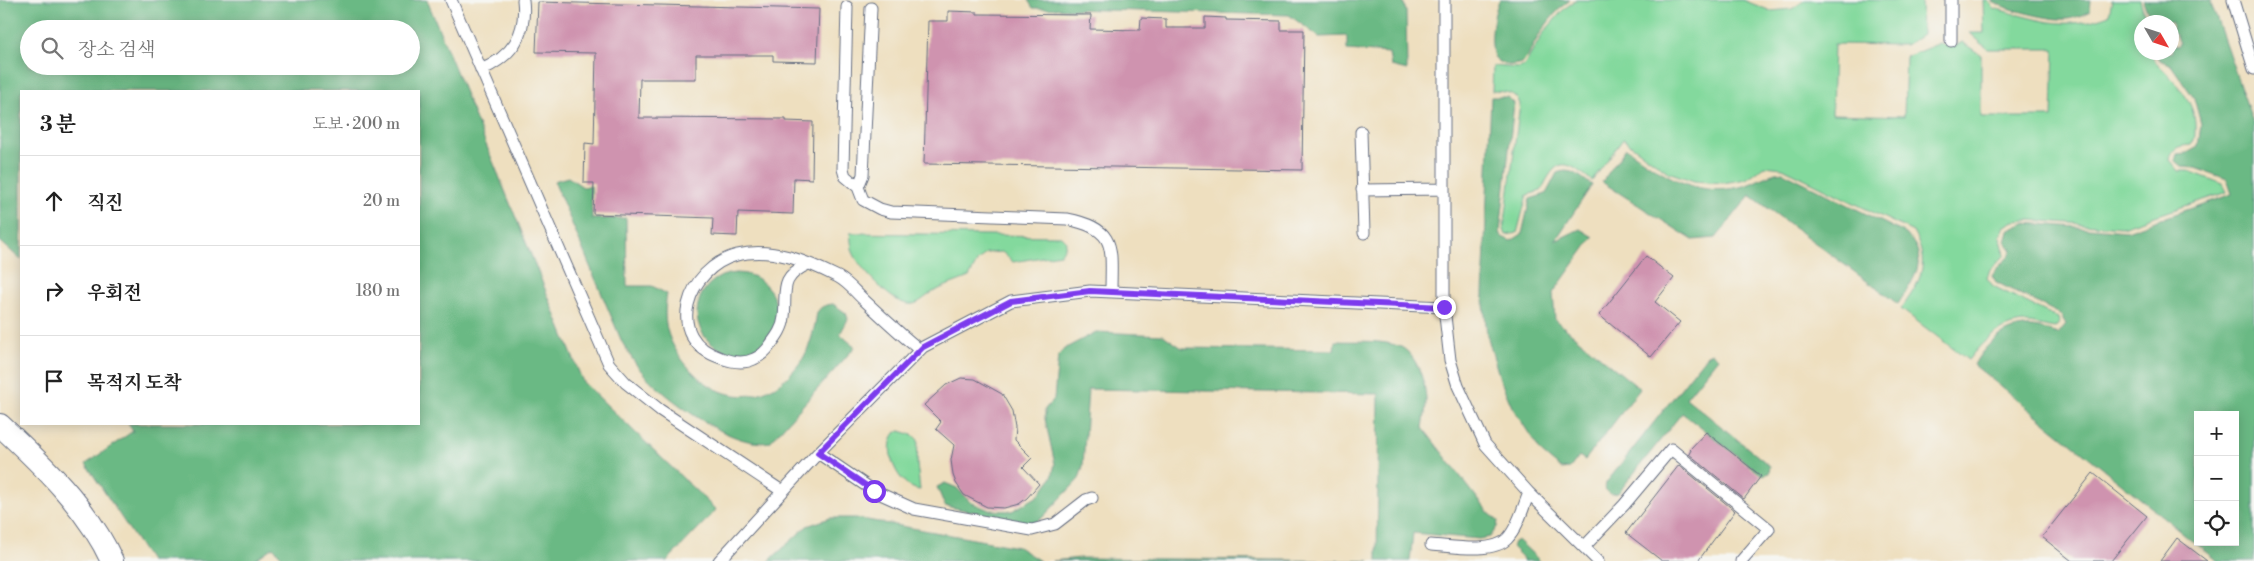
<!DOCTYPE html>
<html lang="ko">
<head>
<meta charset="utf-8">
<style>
  body { margin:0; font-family:"Libre Bodoni","Noto Serif KR",serif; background:#f2f2f2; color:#222 }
  .controls { position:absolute; right:15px; bottom:15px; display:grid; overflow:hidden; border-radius:0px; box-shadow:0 2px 12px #0003 }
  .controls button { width:45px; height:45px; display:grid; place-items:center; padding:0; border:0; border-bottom:1px solid #e0e0e0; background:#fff; color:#222; font:25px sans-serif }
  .compass { position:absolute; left:2134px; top:15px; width:45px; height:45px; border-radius:50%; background:#fff; box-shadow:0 2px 12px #0003; rotate:129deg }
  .stop { position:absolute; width:15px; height:15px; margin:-11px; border:4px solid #7c3aed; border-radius:50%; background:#fff }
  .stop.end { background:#7c3aed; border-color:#fff; box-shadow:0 1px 5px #0008 }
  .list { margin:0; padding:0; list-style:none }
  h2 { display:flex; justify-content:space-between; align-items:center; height:65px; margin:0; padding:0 20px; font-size:21px }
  h2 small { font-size:16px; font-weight:400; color:#767676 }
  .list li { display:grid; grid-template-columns:32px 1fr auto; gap:15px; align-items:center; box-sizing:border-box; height:90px; padding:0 20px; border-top:1px solid #e0e0e0 }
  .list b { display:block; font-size:19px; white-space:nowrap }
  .list em { font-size:16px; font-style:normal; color:#767676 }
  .icon { flex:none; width:28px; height:28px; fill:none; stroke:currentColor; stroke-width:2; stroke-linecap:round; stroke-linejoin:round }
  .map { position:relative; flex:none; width:2254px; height:561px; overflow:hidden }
  .search { position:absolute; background:#fff; box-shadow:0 2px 12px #0003; left:20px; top:20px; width:400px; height:55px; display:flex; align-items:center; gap:12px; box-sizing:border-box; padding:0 18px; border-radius:28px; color:#767676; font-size:19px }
  .panel { position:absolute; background:#fff; box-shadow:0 2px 12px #0003; left:20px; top:90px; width:400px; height:335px; border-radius:0px }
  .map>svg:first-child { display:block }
  .green { fill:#83d99d; stroke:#4f847e }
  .forest { fill:#6ab984; stroke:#427471; fill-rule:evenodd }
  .building { fill:#cf93af }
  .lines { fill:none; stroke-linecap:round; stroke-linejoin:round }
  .lane-casing { stroke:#656d80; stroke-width:13 }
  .street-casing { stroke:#656d80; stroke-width:24 }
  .lane { stroke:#fff; stroke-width:11 }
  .street { stroke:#fff; stroke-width:22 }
  .route { stroke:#7c3aed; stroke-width:6 }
</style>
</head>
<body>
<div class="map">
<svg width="2254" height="561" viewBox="0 0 2254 561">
  <rect width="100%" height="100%" fill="#f6f6f2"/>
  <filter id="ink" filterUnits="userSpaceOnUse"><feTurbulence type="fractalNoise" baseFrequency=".02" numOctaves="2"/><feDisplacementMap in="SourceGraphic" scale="10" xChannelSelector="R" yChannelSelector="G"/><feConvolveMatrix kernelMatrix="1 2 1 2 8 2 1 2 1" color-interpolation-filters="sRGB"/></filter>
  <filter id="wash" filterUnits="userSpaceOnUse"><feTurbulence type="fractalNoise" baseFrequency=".0096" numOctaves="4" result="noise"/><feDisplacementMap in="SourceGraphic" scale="20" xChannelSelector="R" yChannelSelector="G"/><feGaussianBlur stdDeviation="1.12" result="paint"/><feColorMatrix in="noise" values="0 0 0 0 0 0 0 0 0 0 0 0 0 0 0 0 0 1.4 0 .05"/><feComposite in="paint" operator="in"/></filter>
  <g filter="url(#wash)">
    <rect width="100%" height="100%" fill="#eedfbf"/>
    <path class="green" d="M1576,0H1743L1771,11L1792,9L1805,0H1921L1922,35L1906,45L1834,44L1832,114L1904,116L1906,57L1940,43C1950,48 1953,48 1962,42L1981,55V117H2052L2054,49H1988L1970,33H1984L1983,0H1988L1993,8C2036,19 2065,32 2109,15L2112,0H2140L2145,17L2150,22H2142V52L2151,53L2153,59C2172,79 2197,100 2195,130C2195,136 2195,140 2191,145C2179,146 2172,147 2170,160L2179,171H2189L2223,184L2227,192L2122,227L2030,220L2014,221L2005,226L2000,236L2005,255L1990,269L1987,278L1993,286L2058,318L2059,323L2055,328C2047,327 2037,324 2028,323C2001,323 1984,340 1968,360L1901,309C1921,281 1931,264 1913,232L1783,168L1765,166L1746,179L1723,183L1694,181L1668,172L1623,139L1592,181C1564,157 1556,159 1541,191L1527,195L1517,233L1506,235L1504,229L1520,104C1515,91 1505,92 1492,91L1493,66L1519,68L1524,66L1544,32L1564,9Z
      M850,233L1061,236L1066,241L1065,247L1060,254L1013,262L1002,252L986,253L977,262L969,277C957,282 944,286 933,292C927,295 920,303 913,304C895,308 859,268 853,252C851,246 851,239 850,233Z
      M900,431L913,435L918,440L917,464L920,490C898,488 881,448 896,432Z"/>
    <path class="forest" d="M0,0H427L583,382L716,510L667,561H286L273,547L253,561H150L86,464L133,431L128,424H419V91H21V260L0,241ZM29,29H411V66H29Z
      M1028,0H1403L1406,12L1407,70L1391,66L1389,53L1347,50V36L1319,37L1289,15L1033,8Z
      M1500,0H1570C1555,11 1543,28 1534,44C1530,50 1529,59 1521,63C1519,64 1513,65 1510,65C1504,65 1497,62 1494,56C1489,44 1493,10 1500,0Z
      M1991,0H2091L2090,11C2080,16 2071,20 2060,19C2048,19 1999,8 1991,0Z
      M2143,0H2210L2254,125V561H2218L1974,365C1984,345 2007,325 2031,327C2040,327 2050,332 2058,334L2066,324L2060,314L1996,282L1992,275C1998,264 2007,262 2012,250L2005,241L2008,231L2024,223L2127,231L2232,194L2227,179L2196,168L2182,167L2175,161L2177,154L2187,153L2198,147L2201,124L2194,98L2171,65L2160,60L2157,54L2172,52V45L2178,46L2180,43L2176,35L2172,32V22C2151,22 2149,18 2143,0ZM2198,415H2235V542H2198Z
      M1491,97H1507L1514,103L1500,232L1502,237L1511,241L1522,234L1530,199L1546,194L1557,173C1572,167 1580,177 1592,185L1555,241L1580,229L1593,237L1553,293L1555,320L1640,389L1585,460L1579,456L1570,468L1561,469L1541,452L1512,407L1500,379L1487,335L1483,294Z
      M1626,148C1662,173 1693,198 1740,187C1757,183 1764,174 1783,172L1906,234C1909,238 1914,243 1916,247C1925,267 1908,288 1898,304L1750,195L1716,238L1693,240L1602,182Z
      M568,177L583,187L591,186L592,219L626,218L627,286H652L667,294C663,316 665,333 677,352C710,404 764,413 802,360C809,349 812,337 815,324C816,321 816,316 817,313C820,306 826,305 833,304L846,313L848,319L840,334L855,347L770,442C736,449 679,407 655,385C641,373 631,358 622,342L554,181Z
      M697 313a40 40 0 1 1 80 0a40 40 0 1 1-80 0Z
      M1096,332L1163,335L1182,348L1334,350L1335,341C1356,342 1382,339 1401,347C1417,355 1426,384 1426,401C1426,410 1424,420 1423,428L1488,512L1498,521L1497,527L1490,537L1479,539L1413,533L1410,561H1377L1379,394L1088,389L1083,466L1079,479L1043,517L1036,522L1027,523L945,506L937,487L945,483L957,488L970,502L989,510L1012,511L1038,496L1052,477L1055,464L1045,419V409L1054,399L1058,357L1064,349Z
      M1712,353L1718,358L1686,398L1770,466L1769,473L1762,475L1682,413L1618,493L1610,494L1605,489L1606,483L1707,355Z
      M830,518H856L1018,547L1040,561H769L807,526Z
      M1518,540L1540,561H1523L1522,557L1512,547L1514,542Z
      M1080,558L1368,561H1369H1052Z"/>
    <g id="blocks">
      <path class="building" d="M538,2L819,9L817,62L773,61V55H696V79H640L639,118L786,119V121L813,122L812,179L794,178L793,214L738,212L737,236L712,235L713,218L593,214L594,183H584L585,143L594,144L596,53L536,52Z
        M948,11L977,12V14L1091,15L1090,29L1140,30L1141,18L1166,19V28H1205V17L1226,18V20L1281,21V30H1304L1302,170L924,164L928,21H948Z
        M1646,256L1674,278L1655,302L1680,322L1651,357L1599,315Z
        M961,378L975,379L1002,394L1012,411L1015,428L1014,440L1032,458L1023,467L1039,484L1027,498L1019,504L1004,508L987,507L964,495L956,483L953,475L951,460L954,445L936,429L941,422L924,405L946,385Z
        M1706,432L1761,476L1744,499L1689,454L1691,450L1690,449Z
        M1679,465L1735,511L1698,561H1662L1626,533Z
        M2093,473L2147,516L2111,561H2072L2042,537Z
        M2177,538L2207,561H2160Z"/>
    </g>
  </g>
  <g filter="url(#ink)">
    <use href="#blocks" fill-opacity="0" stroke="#656d80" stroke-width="1"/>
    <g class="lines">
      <g class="lane-casing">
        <path id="lane" d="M451,0L609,364L626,383L660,410L782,491
          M1444,0V307L1450,360L1458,386L1485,444L1529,493L1598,561
          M2233,0L2254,69
          M847,7L843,169L845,176L858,187L863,200L880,209L891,212L1067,219C1118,229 1111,248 1111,292
          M1951,41V0
          M481,70C512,56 527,35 523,0
          M1361,132L1364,233
          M858,187L863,175L871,8
          M1362,190L1444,189
          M808,264C778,278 787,291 784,317C783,328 777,336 771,344C767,350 761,356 754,359C744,364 732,362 721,358C662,339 687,268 737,255C772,246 808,262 838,277C848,282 856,293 864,300C882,317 900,334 920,350
          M818,453L874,491L914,509L1032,530L1055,524L1086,500L1092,498
          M1431,545C1451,546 1492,554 1507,539C1518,528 1523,507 1529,493
          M1584,547L1624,505L1671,449L1769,529L1741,561
          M719,561L818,453L923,347L1011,301L1090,291L1444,307"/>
      </g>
      <g class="street-casing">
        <path id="street" d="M0,425C42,464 88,508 112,561"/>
      </g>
      <use href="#lane" class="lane"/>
      <use href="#street" class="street"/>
    </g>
  </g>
  <g class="lines" filter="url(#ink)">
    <path class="route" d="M874,491L818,453L923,347L1011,301L1090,291L1444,307"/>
  </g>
</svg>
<div class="controls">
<button>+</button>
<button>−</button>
<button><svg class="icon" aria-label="locate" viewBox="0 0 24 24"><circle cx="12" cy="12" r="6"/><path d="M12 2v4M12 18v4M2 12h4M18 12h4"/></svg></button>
</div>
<svg class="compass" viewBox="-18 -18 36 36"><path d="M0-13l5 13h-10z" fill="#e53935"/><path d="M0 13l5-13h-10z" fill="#767676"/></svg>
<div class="stop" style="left:874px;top:491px"></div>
<div class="stop end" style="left:1444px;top:307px"></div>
<div class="search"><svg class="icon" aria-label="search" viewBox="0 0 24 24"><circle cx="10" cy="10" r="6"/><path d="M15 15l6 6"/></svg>장소 검색</div>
<section class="panel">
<h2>3 분<small>도보 · 200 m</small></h2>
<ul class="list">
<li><svg class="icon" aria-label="ahead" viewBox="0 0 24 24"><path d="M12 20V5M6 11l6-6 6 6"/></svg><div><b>직진</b></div><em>20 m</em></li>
<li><svg class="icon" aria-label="right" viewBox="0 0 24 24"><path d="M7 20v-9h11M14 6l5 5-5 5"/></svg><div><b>우회전</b></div><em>180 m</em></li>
<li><svg class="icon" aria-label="arrive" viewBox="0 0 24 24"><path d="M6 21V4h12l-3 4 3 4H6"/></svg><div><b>목적지 도착</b></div></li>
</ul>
</section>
</div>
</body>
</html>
